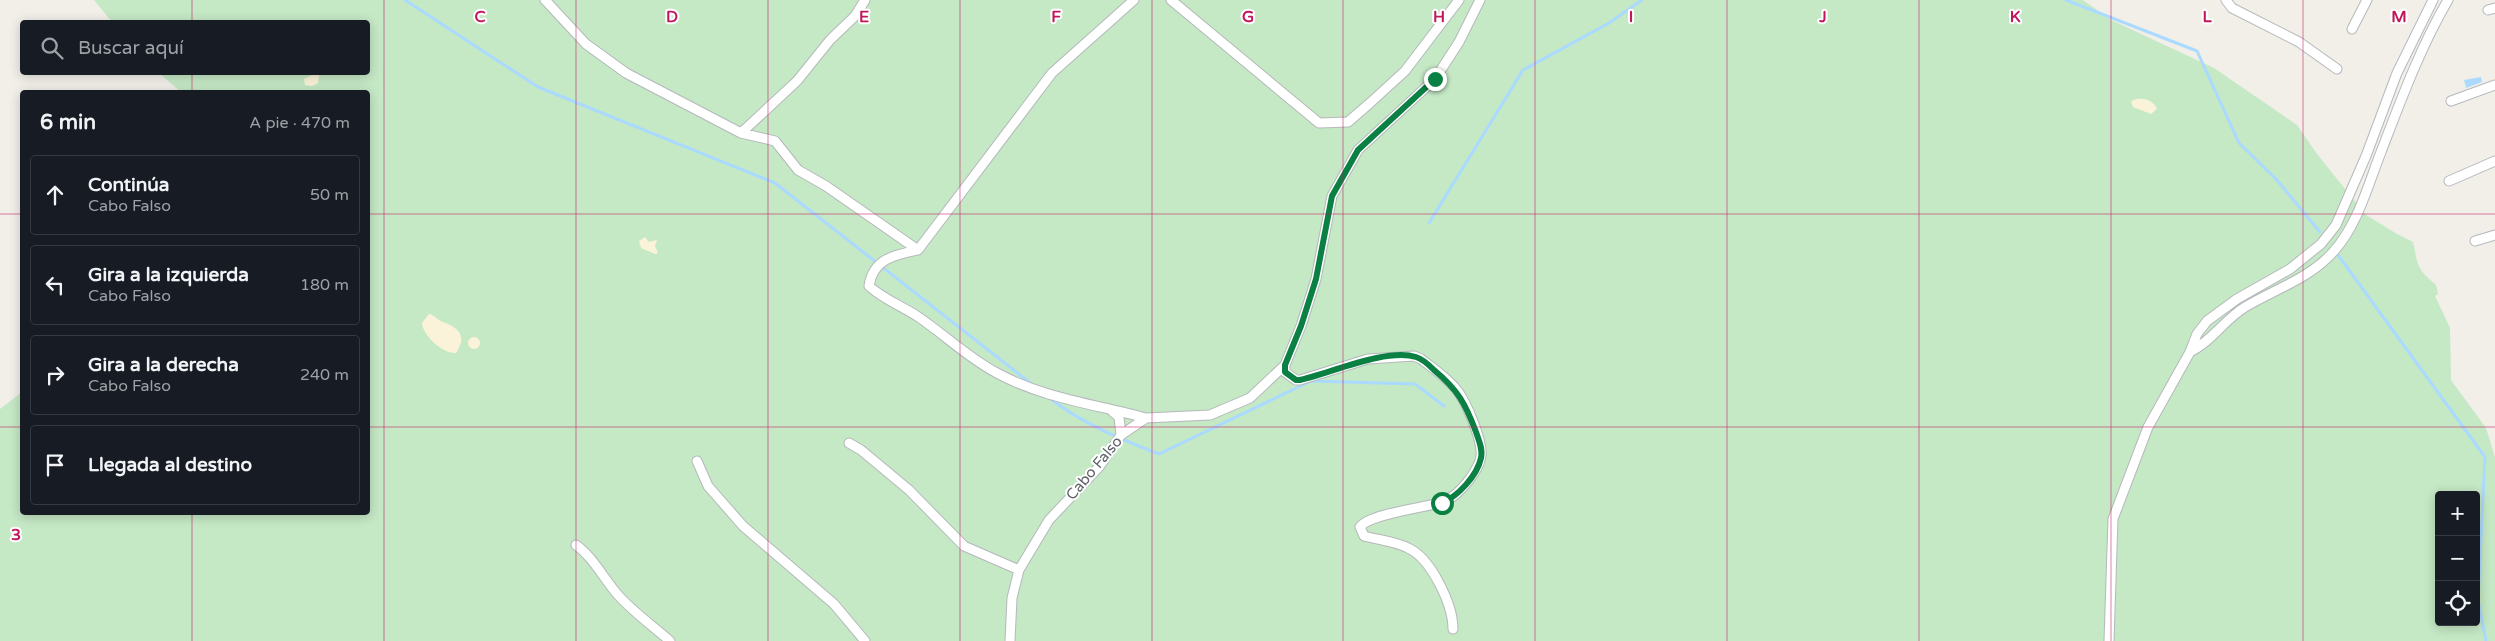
<!DOCTYPE html>
<html lang="es">
<head>
<meta charset="utf-8">
<style>
  body { margin:0; font-family:"Varela Round",sans-serif; background:#20242c; color:#f1f3f6 }
  .controls { position:absolute; right:15px; bottom:15px; display:grid; overflow:hidden; border-radius:5px; box-shadow:0 2px 12px #0003 }
  .controls button { width:45px; height:45px; display:grid; place-items:center; padding:0; border:0; border-bottom:1px solid #363941; background:#171b24; color:#f1f3f6; font:25px sans-serif }
  .stop { position:absolute; width:15px; height:15px; margin:-11px; border:4px solid #0b8043; border-radius:50%; background:#fff }
  .stop.end { background:#0b8043; border-color:#fff; box-shadow:0 1px 5px #0008 }
  .list { margin:0; padding:0; list-style:none }
  h2 { display:flex; justify-content:space-between; align-items:center; height:65px; margin:0; padding:0 20px; font-size:21px }
  h2 small { font-size:16px; font-weight:400; color:#9ea1a6 }
  .list li { display:grid; grid-template-columns:32px 1fr auto; gap:15px; align-items:center; box-sizing:border-box; height:80px; margin:0 10px 10px; padding:0 10px; border:1px solid #363941; border-radius:5px }
  .list b { display:block; font-size:19px; white-space:nowrap }
  .list p { margin:0; font-size:16px; white-space:nowrap; color:#9ea1a6 }
  .list em { font-size:16px; font-style:normal; color:#9ea1a6 }
  .icon { flex:none; width:28px; height:28px; fill:none; stroke:currentColor; stroke-width:2; stroke-linecap:round; stroke-linejoin:round }
  .map { position:relative; flex:none; width:2495px; height:641px; overflow:hidden }
  .search { position:absolute; background:#171b24; box-shadow:0 2px 12px #0003; left:20px; top:20px; width:350px; height:55px; display:flex; align-items:center; gap:12px; box-sizing:border-box; padding:0 18px; border-radius:5px; color:#9ea1a6; font-size:19px }
  .panel { position:absolute; background:#171b24; box-shadow:0 2px 12px #0003; left:20px; top:90px; width:350px; height:425px; border-radius:5px }
  .map>svg:first-child { display:block }
  .green { fill:#c5e8c5; fill-rule:evenodd }
  .sand { fill:#fbf3d9 }
  .water { fill:#aadaff }
  .lines { fill:none; stroke-linecap:round; stroke-linejoin:round }
  .stream { stroke:#aadaff; stroke-width:3 }
  .street-casing { stroke:#b5b8bc; stroke-width:11 }
  .street { stroke:#fff; stroke-width:9 }
  .route { stroke:#0b8043; stroke-width:6 }
  .grid { fill:none; stroke:#c2185b; stroke-width:1; stroke-opacity:0.55 }
  .labels { text-anchor:middle; dominant-baseline:central; stroke-width:4; stroke-linejoin:round; paint-order:stroke }
  .street-label { font-size:15px; fill:#5f6368; stroke:#fff }
  .grid-label { font-size:16px; text-anchor:middle; font-weight:bold; fill:#c2185b; stroke:#fff; stroke-width:4; stroke-linejoin:round; paint-order:stroke }
</style>
</head>
<body>
<div class="map">
<svg width="2495" height="641" viewBox="0 0 2495 641">
  <rect width="100%" height="100%" fill="#f1efe8"/>
  <path class="green" d="M94,0H2083L2111,20L2214,68L2297,125L2317,154L2366,215L2397,234L2413,242C2418,265 2416,268 2436,285L2438,294L2435,296L2450,328L2451,380L2486,428L2495,457V641H0V409L22,392V512H368V92H181L159,73L368,72V22H112ZM2439,495H2476V622H2439Z"/>
  <path class="sand" d="M314,74L319,75L318,83L312,86L305,85L304,79Z
    M2137,99C2145,98 2154,101 2157,109L2151,114L2133,107L2131,101Z
    M645,237L649,242L657,240L655,246L658,253L655,254L641,248L639,241Z
    M429,314C435,315 437,320 443,322C460,328 467,337 456,353C443,354 423,336 422,323Z
    M468 343a6 6 0 1 1 12 0a6 6 0 1 1-12 0Z"/>
  <path class="water" d="M2481,77L2482,82L2466,88L2464,80Z"/>
  <g class="lines">
    <path class="stream" d="M405,0L538,87L775,183L1034,386
      M2066,0L2197,51L2239,143L2276,179L2320,232
      M1429,223L1523,70L1609,23L1642,0
      M2338,255L2485,457L2478,600L2486,641
      M1048,397C1081,423 1120,439 1159,454L1311,381L1415,384L1444,406"/>
    <g class="street-casing">
      <path id="street" d="M545,0L586,44L626,73L741,133
        M865,0L855,16L830,40L797,81L741,133L775,141L798,170L826,186L918,250
        M1134,0L1052,73L918,250C894,255 873,259 869,286C883,299 900,305 917,316C944,334 968,358 997,373C1045,399 1095,404 1146,418
        M1171,0L1319,123L1348,122L1370,103L1405,71L1459,0
        M2226,0L2232,8L2299,42L2337,69
        M2488,10L2495,8
        M2352,29L2367,0
        M2451,101L2495,85
        M2449,181L2495,161
        M2475,241L2495,235
        M2190,352C2212,341 2224,320 2245,307C2275,289 2311,278 2334,251C2358,224 2368,185 2381,152C2401,100 2420,48 2448,0
        M1112,411L1119,417L1121,435
        M849,443L861,450L909,490L964,546L1019,570
        M697,461L708,486L743,526L834,604L865,641
        M576,545C593,557 604,579 618,595C633,612 653,626 670,641
        M1453,629C1453,605 1431,558 1408,548C1394,541 1378,540 1364,536L1360,527C1368,514 1428,507 1443,502C1454,498 1462,489 1469,480C1474,473 1480,465 1481,456C1483,441 1466,401 1456,389C1446,377 1433,368 1421,359L1414,356L1368,359L1300,380H1296L1285,372V365L1301,326L1316,279L1332,196L1358,150L1435,79L1459,42L1480,0
        M1010,641L1012,598L1019,570L1049,520L1099,467L1121,435L1146,418L1210,415L1250,398L1285,365
        M2109,641L2113,519L2148,427L2190,352L2197,334L2207,321L2237,299L2290,269L2321,244L2336,225L2366,156L2397,73L2433,0"/>
    </g>
    <use href="#street" class="street"/>
  </g>
  <g class="lines">
    <path class="route" d="M1435,79L1358,150L1332,196L1316,279L1301,326L1285,365V372L1296,380H1300C1331,373 1386,348 1416,357C1423,359 1429,365 1434,370C1458,390 1465,403 1476,432C1479,441 1483,449 1481,458C1477,476 1458,496 1442,503"/>
  </g>
  <path class="grid" d="M192,0V22M384,0V641M576,0V641M768,0V641M960,0V641M1152,0V641M1343,0V641M1535,0V641M1727,0V641M1919,0V641M2111,0V641M2303,0V641M192,72V92M0,214H22M368,214H2495M0,427H22M368,427H2495M192,512V641"/>
  <g class="labels">
    <g class="street-label">
      <text transform="translate(1094 468) rotate(-50)">Cabo Falso</text>
    </g>
  </g>
  <g class="grid-label">
    <text x="480" y="22">C</text>
    <text x="672" y="22">D</text>
    <text x="864" y="22">E</text>
    <text x="1056" y="22">F</text>
    <text x="1248" y="22">G</text>
    <text x="1439" y="22">H</text>
    <text x="1631" y="22">I</text>
    <text x="1823" y="22">J</text>
    <text x="2015" y="22">K</text>
    <text x="2207" y="22">L</text>
    <text x="2399" y="22">M</text>
    <text x="16" y="540">3</text>
  </g>
</svg>
<div class="controls">
<button>+</button>
<button>−</button>
<button><svg class="icon" aria-label="locate" viewBox="0 0 24 24"><circle cx="12" cy="12" r="6"/><path d="M12 2v4M12 18v4M2 12h4M18 12h4"/></svg></button>
</div>
<div class="stop" style="left:1442px;top:503px"></div>
<div class="stop end" style="left:1435px;top:79px"></div>
<div class="search"><svg class="icon" aria-label="search" viewBox="0 0 24 24"><circle cx="10" cy="10" r="6"/><path d="M15 15l6 6"/></svg>Buscar aquí</div>
<section class="panel">
<h2>6 min<small>A pie · 470 m</small></h2>
<ul class="list">
<li><svg class="icon" aria-label="ahead" viewBox="0 0 24 24"><path d="M12 20V5M6 11l6-6 6 6"/></svg><div><b>Continúa</b><p>Cabo Falso</p></div><em>50 m</em></li>
<li><svg class="icon" aria-label="left" viewBox="0 0 24 24"><path d="M17 20v-9H6M10 6l-5 5 5 5"/></svg><div><b>Gira a la izquierda</b><p>Cabo Falso</p></div><em>180 m</em></li>
<li><svg class="icon" aria-label="right" viewBox="0 0 24 24"><path d="M7 20v-9h11M14 6l5 5-5 5"/></svg><div><b>Gira a la derecha</b><p>Cabo Falso</p></div><em>240 m</em></li>
<li><svg class="icon" aria-label="arrive" viewBox="0 0 24 24"><path d="M6 21V4h12l-3 4 3 4H6"/></svg><div><b>Llegada al destino</b></div></li>
</ul>
</section>
</div>
</body>
</html>
